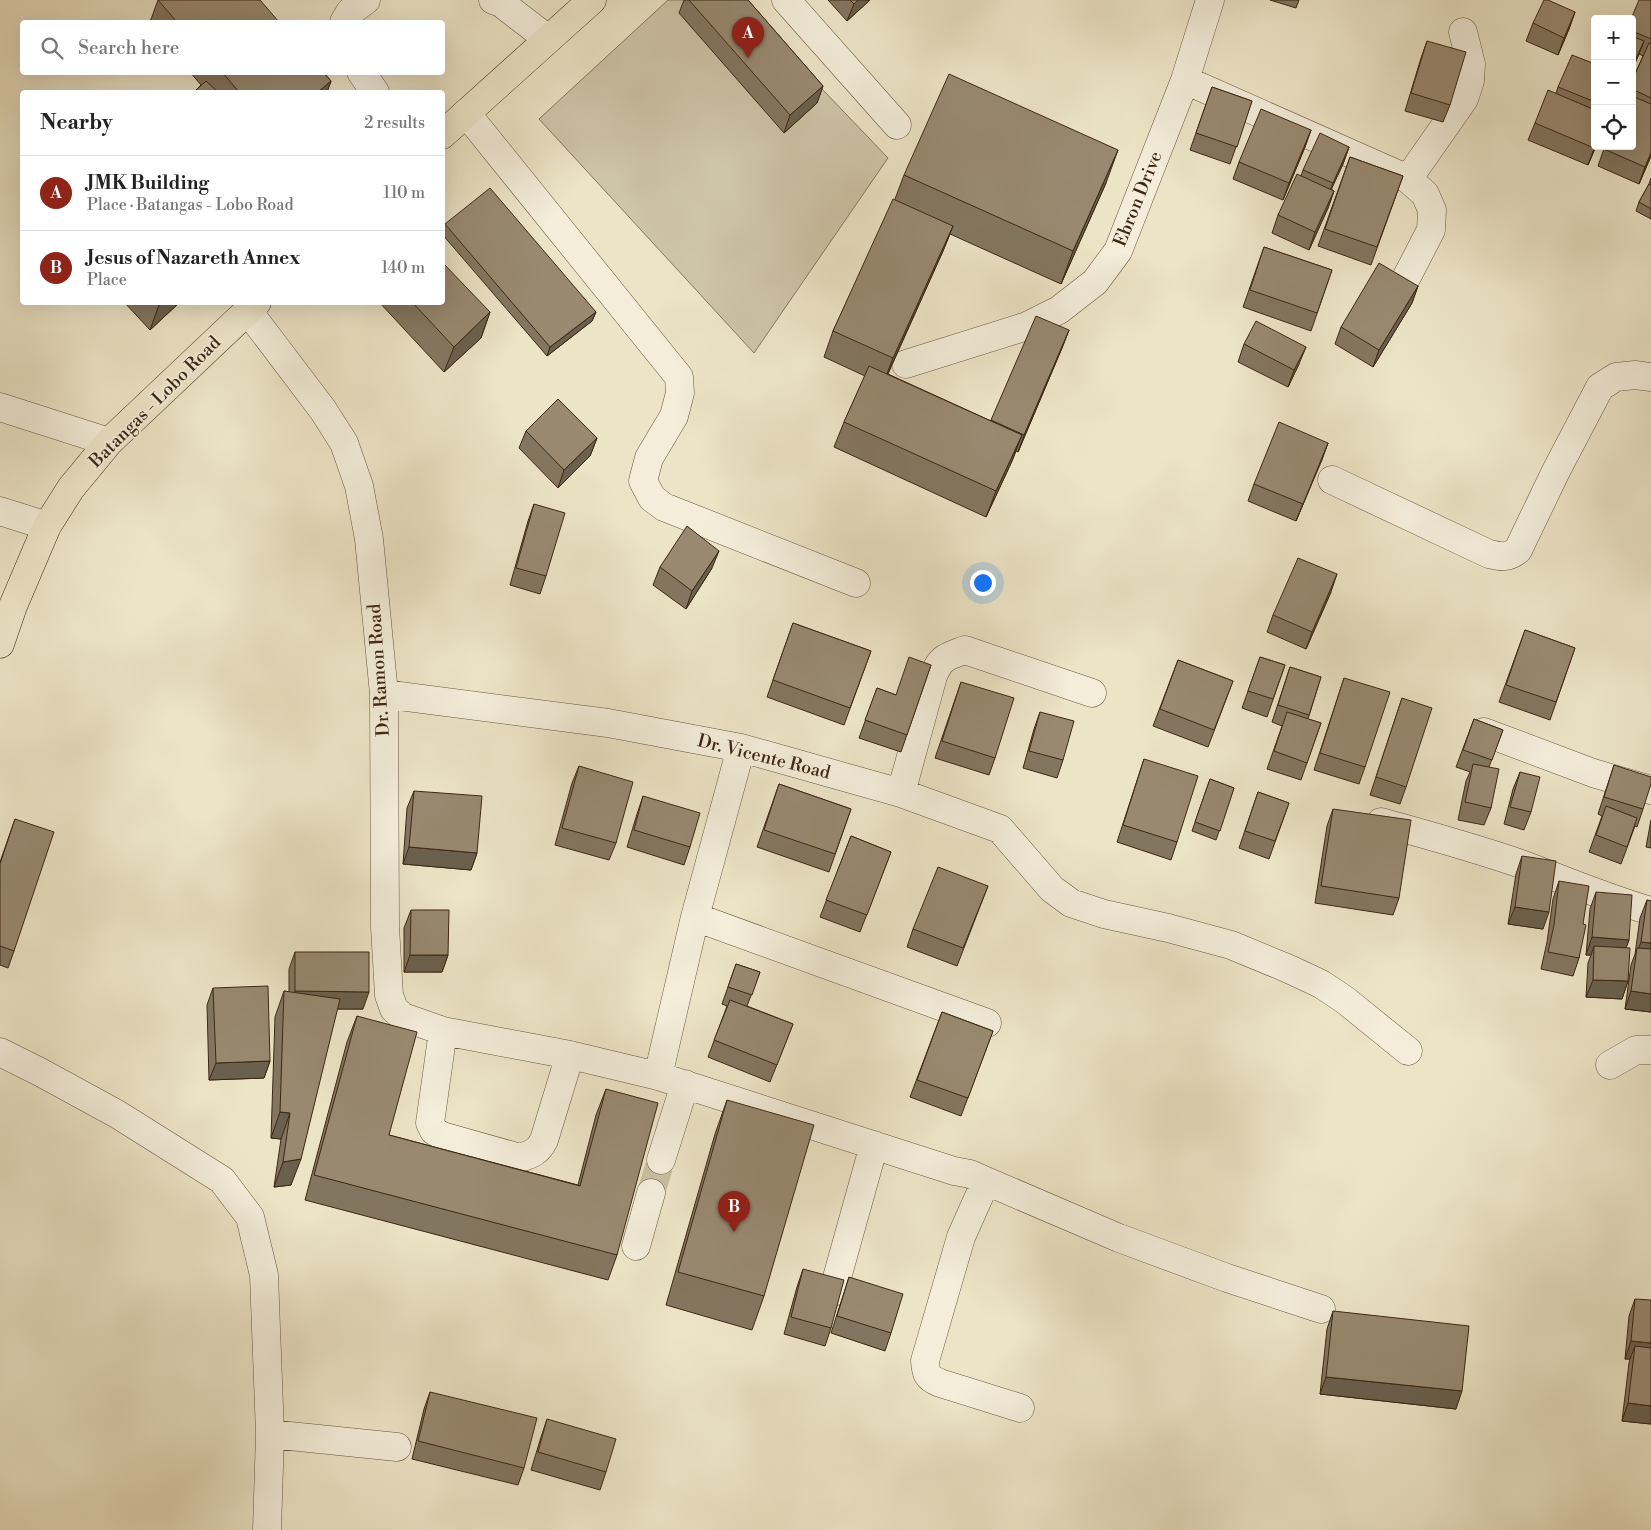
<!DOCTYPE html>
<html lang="en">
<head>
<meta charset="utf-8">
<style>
  body { margin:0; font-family:"Libre Bodoni",serif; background:#f2f2f2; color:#222 }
  .controls { position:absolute; right:15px; top:15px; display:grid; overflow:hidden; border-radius:5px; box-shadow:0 5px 20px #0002 }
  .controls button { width:45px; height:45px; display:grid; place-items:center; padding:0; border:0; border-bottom:1px solid #e0e0e0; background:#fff; color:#222; font:25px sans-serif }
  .you { position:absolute; left:982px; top:582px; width:18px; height:18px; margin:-12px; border:4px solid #fff; border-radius:50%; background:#1a73e8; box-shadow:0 0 0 8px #1a73e833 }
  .badge { display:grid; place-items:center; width:32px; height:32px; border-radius:50%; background:#8f2418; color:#fff; font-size:16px; font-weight:700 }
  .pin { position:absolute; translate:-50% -41px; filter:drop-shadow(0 1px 2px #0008) }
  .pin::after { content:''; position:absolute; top:26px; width:18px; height:15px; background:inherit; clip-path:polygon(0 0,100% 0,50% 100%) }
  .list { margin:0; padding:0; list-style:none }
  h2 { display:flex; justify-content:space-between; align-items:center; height:65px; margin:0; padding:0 20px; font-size:21px }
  h2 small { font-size:16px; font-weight:400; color:#767676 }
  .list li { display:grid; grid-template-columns:32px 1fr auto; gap:15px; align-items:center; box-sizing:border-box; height:75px; padding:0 20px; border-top:1px solid #e0e0e0 }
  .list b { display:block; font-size:19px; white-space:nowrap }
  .list p { margin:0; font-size:16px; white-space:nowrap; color:#767676 }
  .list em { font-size:16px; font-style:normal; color:#767676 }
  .icon { flex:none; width:28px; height:28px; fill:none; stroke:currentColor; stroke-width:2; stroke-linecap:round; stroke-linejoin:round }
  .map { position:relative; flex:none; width:1651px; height:1530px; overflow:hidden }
  .search { position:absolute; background:#fff; box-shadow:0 5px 20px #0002; left:20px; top:20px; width:425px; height:55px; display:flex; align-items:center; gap:12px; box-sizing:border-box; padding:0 18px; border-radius:5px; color:#767676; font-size:19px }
  .panel { position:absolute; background:#fff; box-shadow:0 5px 20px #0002; left:20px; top:90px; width:425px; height:215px; border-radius:5px }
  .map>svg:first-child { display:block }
  .green { fill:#cec4a8; stroke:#86765e }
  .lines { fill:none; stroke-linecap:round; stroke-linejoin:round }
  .minor-tunnel { stroke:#c9bea2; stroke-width:28; stroke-dasharray:28 14; stroke-linecap:butt }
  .minor-casing { stroke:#695640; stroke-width:29 }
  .major-casing { stroke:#3d2713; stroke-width:29 }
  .minor { stroke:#f3edda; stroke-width:28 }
  .major { stroke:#ece4c6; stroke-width:28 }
  .wall { fill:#837660; stroke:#3d2713 }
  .shaded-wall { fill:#6a604e; stroke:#3d2713 }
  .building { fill:#988970; stroke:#3d2713 }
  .labels { text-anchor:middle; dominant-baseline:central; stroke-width:4; stroke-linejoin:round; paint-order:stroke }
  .street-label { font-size:18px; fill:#3d2713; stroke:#f3edda }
</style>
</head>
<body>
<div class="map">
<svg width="1651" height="1530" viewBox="0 0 1651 1530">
  <rect width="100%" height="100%" fill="#ece4c6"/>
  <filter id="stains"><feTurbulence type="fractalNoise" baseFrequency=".004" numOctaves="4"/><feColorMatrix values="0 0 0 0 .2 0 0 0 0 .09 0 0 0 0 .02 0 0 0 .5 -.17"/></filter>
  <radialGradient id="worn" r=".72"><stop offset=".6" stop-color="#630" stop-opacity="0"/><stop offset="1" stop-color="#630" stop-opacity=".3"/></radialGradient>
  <path class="green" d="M668,0H737L888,158L754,353L539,119Z"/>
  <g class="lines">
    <path class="minor-tunnel" d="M651,1193L661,1160"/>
    <g class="minor-casing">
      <path id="minor" d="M493,0L501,3L548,39
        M786,0L897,125
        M344,22L350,12L366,0
        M361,72L375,92
        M1185,80L1408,179L1425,194L1432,210L1431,230L1401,288
        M466,113L679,377L680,393L674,416L649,458L643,481L652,498L664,507L856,583
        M1408,179L1464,99L1470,81L1471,64L1463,32
        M248,311L323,410L344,443L359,486L369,539L384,694L385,927L389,995L394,1009L403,1017L443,1031L570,1055L658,1076L954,1171L970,1174L986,1181L961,1237L925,1361C926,1374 927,1378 940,1383L1020,1408
        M906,364L1027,326L1059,310L1095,282L1118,251L1185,80L1210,0
        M0,407L109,442
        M1332,480L1489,554C1502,557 1508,558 1518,550L1556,471L1600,387L1616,377L1635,375L1651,377
        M0,511L47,526
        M384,694L608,723L741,748L901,793L1000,829L1052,889L1071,903L1104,914L1168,928L1231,945L1289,969L1321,984L1345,1000L1408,1051
        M1484,732L1593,773L1651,790
        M901,793L933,676C941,657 946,657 965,650L1092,693
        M1381,822C1427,835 1475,848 1521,864C1564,880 1606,898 1651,911
        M695,917L987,1023
        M443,1031L430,1123L434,1131L442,1136L520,1158C532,1154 538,1152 544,1140L570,1055
        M0,1052L40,1072L117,1114L222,1180L250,1217L264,1275L270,1434L267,1530
        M1610,1065L1636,1050H1651
        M658,1076L695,917L741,748
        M661,1160L685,1084
        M986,1181L1119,1238L1227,1278L1321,1309
        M636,1246L651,1193
        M833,1292L874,1145
        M270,1434L397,1447"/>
    </g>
    <g class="major-casing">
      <path id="major" d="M442,135L592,0
        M0,644L13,606L47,526L71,488L109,442L257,302"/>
    </g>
    <use href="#minor" class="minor"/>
    <use href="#major" class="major"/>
  </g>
  <path class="wall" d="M158,0L279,22H150Z
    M684,0H748L823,86L817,103L784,133L679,13Z
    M828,0H870L847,21Z
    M1270,0H1299L1296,8Z
    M1651,0V156L1639,184L1598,166L1605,146H1632V81L1643,56L1639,54L1632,70V19Z
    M1575,12L1569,29L1558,55L1526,41L1533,23Z
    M1427,41L1450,105L1443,122L1405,111L1421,58Z
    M1595,64V106L1593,109L1595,146H1596L1588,165L1528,140L1535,123L1556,93L1558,87Z
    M190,72H323L331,81L327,92H194L201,85Z
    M1212,87L1252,101L1230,164L1190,150Z
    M1311,130L1305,147L1283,200L1233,179L1239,162Z
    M1349,147L1343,164L1331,189L1334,191L1328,208L1309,250L1272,233L1278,215L1301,176L1303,170Z
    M1350,157L1403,176L1371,265L1318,246Z
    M904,175L1106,183L1061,284L950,234L943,251L888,374L991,421L1069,330L1062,348L1018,452L1016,451L1012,461L986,517L834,447L844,422L865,376L824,357L833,331L895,199Z
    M1651,178V219L1636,211L1639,202L1649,184Z
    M445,224L596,312L592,321L547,356L442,234V230Z
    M1264,247L1332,270L1311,331L1243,307Z
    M1418,286L1412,303L1373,367L1335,344L1341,327Z
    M124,302H180L150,330Z
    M379,302H442L490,312L481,338L444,372Z
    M1244,344L1299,364L1288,387L1238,362Z
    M526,431L597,438L590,456L558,488L519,448Z
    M1328,443L1296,521L1248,501L1254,484Z
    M534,504L546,576L540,594L510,585L528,521Z
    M660,567L712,568L686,609L653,585Z
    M1331,592L1306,649L1267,632L1273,615Z
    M793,623L871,651L844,725L767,697Z
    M1525,630L1575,648L1550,720L1499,702Z
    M1260,657L1285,665L1267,717L1242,708Z
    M1178,660L1233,681L1208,747L1153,726Z
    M931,665L901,752L859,738L877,688L896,695Z
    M1290,667L1321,677L1308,719L1321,723L1301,780L1267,769L1282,726L1272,722Z
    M1344,678L1365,767L1359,784L1314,770Z
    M961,682L995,758L989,775L935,758Z
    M1402,698L1406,787L1400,804L1370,795Z
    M1040,712L1063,760L1057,778L1023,768L1034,729Z
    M1474,719L1503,730L1489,767L1491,808L1484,825L1458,820L1466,781L1470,772L1456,767Z
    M1144,759L1177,842L1171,860L1117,842Z
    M1614,765L1643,809L1637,827L1635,826L1621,864L1589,852L1602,816L1598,814Z
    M579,766L616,843L609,860L555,845L572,783Z
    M1520,772L1531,812L1524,830L1504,824L1513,789Z
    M1210,779L1234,788L1216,840L1192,831Z
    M779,784L851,809L829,872L757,847Z
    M414,791L477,853L471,870L403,864L407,808Z
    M1258,792L1289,803L1269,859L1239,848Z
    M643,796L690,847L684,865L627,847L637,814Z
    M1333,809L1399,898L1393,915L1315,903L1327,826Z
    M15,819L14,951L8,968L0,965V862Z
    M1651,820V848L1646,847Z
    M851,836L891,852L860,932L820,917Z
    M1522,856L1543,929L1508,924L1516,874Z
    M1559,881L1583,924L1579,958L1573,976L1541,969L1547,942L1553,899Z
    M988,886L957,966L907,947L913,929Z
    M1596,892L1629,940L1626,948L1628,981L1622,999L1586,997L1588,963L1591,955H1586L1590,909Z
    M1647,900L1651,901V1012L1625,1009L1631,965L1635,954L1640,918Z
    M411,910L448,955L442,972H404V928Z
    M295,952L363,1009H337L291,1185L274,1187L281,1139L271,1138L275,1017L284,991L289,992V969Z
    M736,964L760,972L747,1006L793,1024L770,1082L708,1057L727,1006L722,1004Z
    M213,988L270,1061L264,1078L209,1080L207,1005Z
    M942,1012L993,1031L961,1116L910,1097Z
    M357,1016L389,1135L578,1185L596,1115L606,1089L617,1255L608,1280L305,1200L347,1042Z
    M727,1100L764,1296L752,1330L666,1305L715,1134Z
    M803,1269L831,1328L825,1346L784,1334L797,1287Z
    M849,1277L891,1333L885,1351L831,1333Z
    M1635,1299L1651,1424L1622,1421L1629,1363L1630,1359H1625L1629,1316Z
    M1333,1311L1456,1409L1320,1394L1327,1329Z
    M430,1392L524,1468L518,1485L412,1459L424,1409Z
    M547,1419L606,1472L600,1490L531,1470L541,1437Z"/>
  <path class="shaded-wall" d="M858,0H870L847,21L854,4Z
    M1575,12L1569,29L1558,55L1564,38Z
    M1644,41L1637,59L1632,70V67Z
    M331,81L327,92H318Z
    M823,86L817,103L784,133L790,115Z
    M1311,130L1305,147L1283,200L1289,183Z
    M1595,146H1596L1588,165Z
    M1349,147L1343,164L1326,201L1333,183Z
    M1118,150L1106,183L1061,284L1073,251Z
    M1651,153V156L1639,184L1645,167Z
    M1334,191L1328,208L1309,250L1315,232Z
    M953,226L943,251L883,384L893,358Z
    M1418,286L1412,303L1373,367L1379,350Z
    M162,302H180L150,330L159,305Z
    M490,312L481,338L444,372L454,347Z
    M596,312L592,321L547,356L550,347Z
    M1069,330L1062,348L1018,452L1024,435Z
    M1306,347L1299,364L1288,387L1294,370Z
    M1022,435L1012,461L986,517L996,491Z
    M597,438L590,456L558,488L564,470Z
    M1328,443L1322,460L1296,521L1303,504Z
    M719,551L712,568L686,609L692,591Z
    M1337,574L1331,592L1306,649L1312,632Z
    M409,847L477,853L471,870L403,864Z
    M1515,907L1549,912L1543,929L1508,924Z
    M1592,937L1629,940L1622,958L1594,946L1591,955H1586Z
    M1641,942L1651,943V961L1637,952Z
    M410,955H448L442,972H404Z
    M1593,980L1628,981L1622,999L1586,997Z
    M295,991L369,992L363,1009H289Z
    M1631,991L1651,994V1012L1625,1009Z
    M270,1061L264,1078L209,1080L216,1063Z
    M280,1112L290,1113L281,1139L271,1138Z
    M301,1159L291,1185L274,1187L283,1162Z
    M1631,1341L1651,1343V1361L1635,1346L1630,1359H1625Z
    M1326,1377L1462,1391L1456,1409L1320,1394Z
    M1628,1403L1651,1406V1424L1622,1421Z"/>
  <path class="building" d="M158,0H260L279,22H177Z
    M689,0H748L823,86L790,115Z
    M850,0H858L854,4Z
    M1544,0H1548L1575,12L1564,38L1533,23Z
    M1639,0H1651V39L1632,31V19H1631Z
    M1632,36L1644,41L1632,67Z
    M1427,41L1466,52L1450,105L1411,93Z
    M1649,43L1651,44V98L1632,89V81Z
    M1572,55L1595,64V102L1558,87Z
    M222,72H323L331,81L318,92H239Z
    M949,74L1118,150L1073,251L904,175Z
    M206,81L218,92H194Z
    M1212,87L1252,101L1237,147L1196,133Z
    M1548,90L1595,110L1594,148L1535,123Z
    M1632,96L1651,104V153L1645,167L1604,149L1605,146H1632Z
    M1261,109L1311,130L1289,183L1239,162Z
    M1320,133L1349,147L1333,183L1303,170Z
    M1350,157L1403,176L1377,247L1325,229Z
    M1297,174L1334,191L1315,232L1278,215Z
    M1649,184L1651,185V209L1639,202Z
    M490,188L596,312L550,347L445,224Z
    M893,199L953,226L893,358L833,331Z
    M1264,247L1332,270L1317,313L1250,290Z
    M442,262L490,312L454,347L412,302H442Z
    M1379,263L1418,286L1379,350L1341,327Z
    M1036,316L1069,330L1024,435L991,420Z
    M1256,321L1306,347L1294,370L1244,344Z
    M869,366L1022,435L996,491L844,422Z
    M558,399L597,438L564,470L526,431Z
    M1279,422L1328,443L1303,504L1254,484Z
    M534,504L565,513L546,576L516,568Z
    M687,526L719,551L692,591L660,567Z
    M1298,558L1337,574L1312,632L1273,615Z
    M793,623L871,651L850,708L773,680Z
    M1525,630L1575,648L1556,702L1506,685Z
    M909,657L931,665L907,735L865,720L877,688L896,695Z
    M1260,657L1285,665L1273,699L1248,691Z
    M1178,660L1233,681L1214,730L1160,709Z
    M1290,667L1321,677L1309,715L1278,705Z
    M1344,678L1390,692L1365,767L1320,753Z
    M961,682L1014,698L995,758L942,741Z
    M1402,698L1432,708L1406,787L1376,777Z
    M1040,712L1074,721L1063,760L1029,751Z
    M1287,712L1321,723L1307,763L1274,751Z
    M1474,719L1503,730L1492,760L1463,750Z
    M1144,759L1198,776L1177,842L1123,825Z
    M1473,764L1499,769L1491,808L1465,802Z
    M1614,765L1651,777V784L1643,809L1604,797Z
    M579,766L633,782L616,843L562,828Z
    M1520,772L1540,777L1531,812L1510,807Z
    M1210,779L1234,788L1220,831L1195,822Z
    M779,784L851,809L835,854L764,830Z
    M414,791L482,796L477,853L409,847Z
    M1258,792L1289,803L1275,841L1245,831Z
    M643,796L700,813L690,847L634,830Z
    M1606,806L1637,818L1627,847L1596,835Z
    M1333,809L1411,820L1399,898L1321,886Z
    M15,819L54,832L14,951L0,946V864Z
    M851,836L891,852L867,915L826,900Z
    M1522,856L1556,861L1549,912L1515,907Z
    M938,867L988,886L963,948L913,929Z
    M1559,881L1589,886L1583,924L1586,925L1579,958L1548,952L1554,925Z
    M1596,892L1632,895L1629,940L1592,937Z
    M1647,900L1651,901V943L1641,942Z
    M411,910H449L448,955H410Z
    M1594,946L1630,948L1628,981L1593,980Z
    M1637,948L1651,949V994L1631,991Z
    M295,952H369V992L295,991Z
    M736,964L760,972L752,995L728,987Z
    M268,986L270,1061L216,1063L213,988Z
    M284,991L340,999L301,1159L283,1162L290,1113L280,1112Z
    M730,1000L793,1024L777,1065L714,1040Z
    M942,1012L993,1031L968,1098L917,1080Z
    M357,1016L417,1032L389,1135L580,1186L606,1089L658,1103L617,1255L314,1175Z
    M727,1100L814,1125L764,1296L678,1272Z
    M803,1269L844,1280L831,1328L791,1317Z
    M849,1277L903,1294L891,1333L837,1316Z
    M1635,1299L1651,1300V1343L1631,1341Z
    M1333,1311L1469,1326L1462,1391L1326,1377Z
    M1635,1346L1651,1348V1406L1628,1403Z
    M430,1392L537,1418L524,1468L418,1441Z
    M547,1419L616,1439L606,1472L538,1452Z"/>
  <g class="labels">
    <g class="street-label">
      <text transform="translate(1138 199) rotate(-68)">Ebron Drive</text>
      <text transform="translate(155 402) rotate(-45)">Batangas - Lobo Road</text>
      <text transform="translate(379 670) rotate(-94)">Dr. Ramon Road</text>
      <text transform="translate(764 757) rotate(14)">Dr. Vicente Road</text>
    </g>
  </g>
  <rect width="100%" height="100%" filter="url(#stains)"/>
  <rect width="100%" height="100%" fill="url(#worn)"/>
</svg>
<div class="controls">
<button>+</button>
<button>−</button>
<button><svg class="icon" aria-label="locate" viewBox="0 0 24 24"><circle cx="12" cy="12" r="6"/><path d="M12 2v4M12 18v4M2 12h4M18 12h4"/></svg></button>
</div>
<div class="you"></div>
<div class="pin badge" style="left:748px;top:58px">A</div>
<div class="pin badge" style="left:734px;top:1232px">B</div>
<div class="search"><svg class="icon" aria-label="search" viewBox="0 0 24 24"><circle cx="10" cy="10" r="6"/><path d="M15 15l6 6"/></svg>Search here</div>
<section class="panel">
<h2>Nearby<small>2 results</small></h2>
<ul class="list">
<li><span class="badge">A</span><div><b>JMK Building</b><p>Place · Batangas - Lobo Road</p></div><em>110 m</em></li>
<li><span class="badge">B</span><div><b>Jesus of Nazareth Annex</b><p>Place</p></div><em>140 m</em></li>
</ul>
</section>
</div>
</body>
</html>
